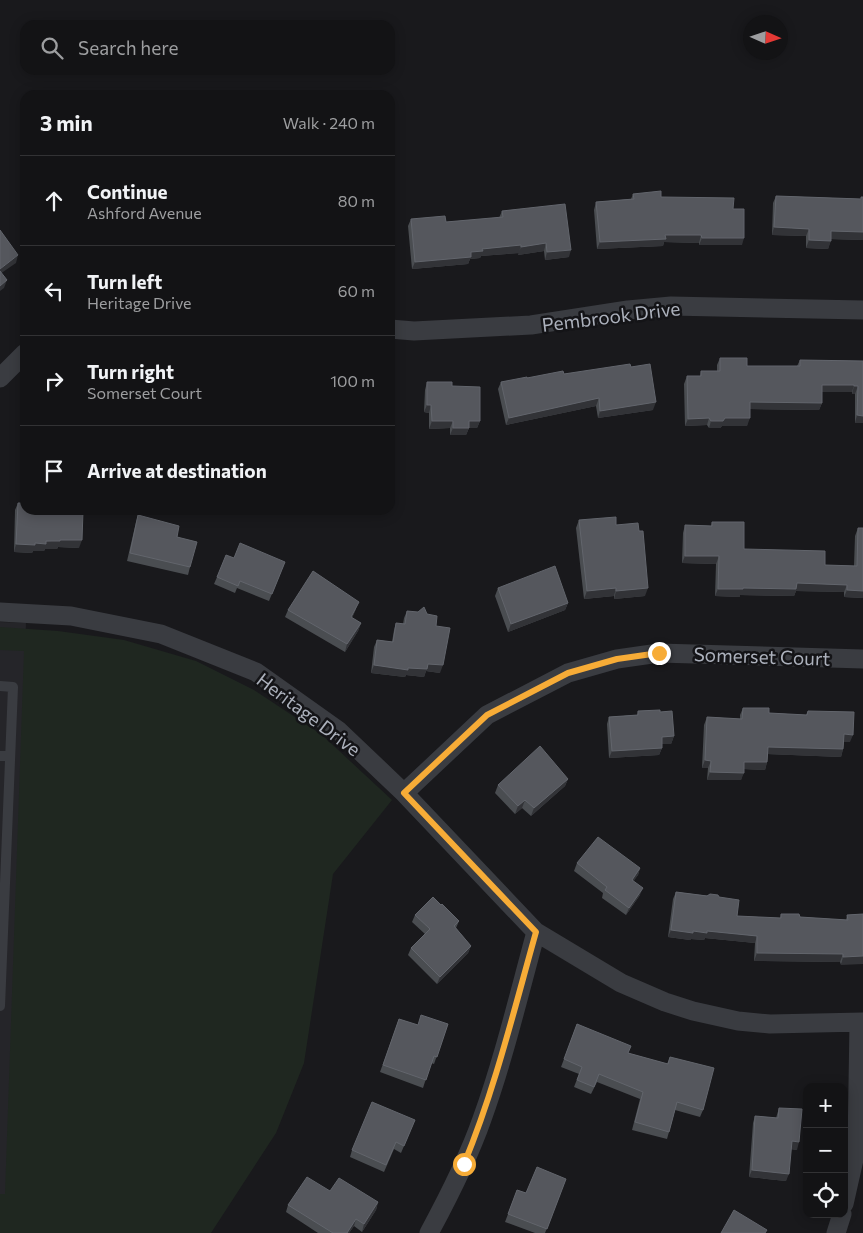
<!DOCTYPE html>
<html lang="en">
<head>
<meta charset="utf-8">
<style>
  body { margin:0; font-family:Commissioner,sans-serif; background:#202022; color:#f1f3f6 }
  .controls { position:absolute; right:15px; bottom:15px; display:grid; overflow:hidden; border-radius:10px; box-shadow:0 2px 12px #0003 }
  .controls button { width:45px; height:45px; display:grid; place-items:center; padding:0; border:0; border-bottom:1px solid #323234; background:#131315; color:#f1f3f6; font:25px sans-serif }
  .compass { position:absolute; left:743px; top:15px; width:45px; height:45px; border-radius:50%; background:#131315; box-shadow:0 2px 12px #0003; rotate:93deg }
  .stop { position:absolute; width:15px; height:15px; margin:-11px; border:4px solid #f7ac37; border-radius:50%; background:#fff }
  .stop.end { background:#f7ac37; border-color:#fff; box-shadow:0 1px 5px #0008 }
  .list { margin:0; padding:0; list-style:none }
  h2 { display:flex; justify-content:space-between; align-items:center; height:65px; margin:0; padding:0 20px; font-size:21px }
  h2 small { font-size:16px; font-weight:400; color:#9d9ea0 }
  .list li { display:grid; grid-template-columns:32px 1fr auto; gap:15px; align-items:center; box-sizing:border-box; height:90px; padding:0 20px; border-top:1px solid #323234 }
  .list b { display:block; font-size:19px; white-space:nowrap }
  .list p { margin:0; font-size:16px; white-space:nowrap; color:#9d9ea0 }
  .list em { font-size:16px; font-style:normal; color:#9d9ea0 }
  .icon { flex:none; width:28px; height:28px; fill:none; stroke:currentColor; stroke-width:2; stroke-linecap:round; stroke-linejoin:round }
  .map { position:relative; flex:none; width:863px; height:1233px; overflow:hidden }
  .search { position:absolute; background:#131315; box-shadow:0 2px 12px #0003; left:20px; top:20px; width:375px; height:55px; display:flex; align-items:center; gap:12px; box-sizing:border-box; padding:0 18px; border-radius:15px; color:#9d9ea0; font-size:19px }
  .panel { position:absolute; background:#131315; box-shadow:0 2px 12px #0003; left:20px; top:90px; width:375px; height:425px; border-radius:15px }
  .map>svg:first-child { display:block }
  .built { fill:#252529 }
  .green { fill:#1f2720 }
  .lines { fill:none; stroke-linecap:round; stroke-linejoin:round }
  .lane { stroke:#3a3c41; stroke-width:10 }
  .street { stroke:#3a3c41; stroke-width:19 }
  .wall { fill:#4a4d51 }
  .shaded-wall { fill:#323337 }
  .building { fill:#55575d; stroke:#62656c }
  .route { stroke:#f7ac37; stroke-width:6 }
  .labels { text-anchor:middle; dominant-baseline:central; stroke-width:5; stroke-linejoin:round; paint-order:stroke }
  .street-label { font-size:19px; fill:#acb1bc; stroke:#141417 }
</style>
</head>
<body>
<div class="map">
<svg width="863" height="1233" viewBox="0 0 863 1233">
  <rect width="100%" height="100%" fill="#19191c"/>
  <path class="built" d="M0,622L26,623L7,1196H0Z"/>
  <path class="green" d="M0,627L58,631L124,640L196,661L254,690L322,735L392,800L333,874L304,1063L276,1133L211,1233H0V1194H5L24,651L0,650Z"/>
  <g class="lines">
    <path class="lane" d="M0,686L13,687L0,1006
      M0,756H10"/>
    <path class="street" d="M390,329L414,331L531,325L628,310L671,306L863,310
      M0,378L25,353
      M0,612L71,616L161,634L256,672L339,731L404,793L536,932L621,983L665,1002L693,1011L738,1021L770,1024L863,1022
      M404,793L487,715L568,673L617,659L659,653L863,659
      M844,1204L857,1146L859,1023
      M429,1233C449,1196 468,1159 482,1119C504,1058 519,994 536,932
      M836,1233L842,1214"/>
  </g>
  <path class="wall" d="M633,194L661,197L733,209L742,245H699V243L664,242L663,246L597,249L594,210L596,202L631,199Z
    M776,196L861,199V197H863V240L831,239L828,249L806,248V236L772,235L773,203Z
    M502,211L569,257L545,260L544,251L518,255L519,253L481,256L480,258L470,259L468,264L412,269L408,226L411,219L446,222L499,218Z
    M720,358L747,366H797L800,360L863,361V423H855V394H852V392H822V403L819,410L750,409L747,426H722L720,428H709L707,425L685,426L684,384L687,376H700L701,371H717V365Z
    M631,367L653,410L598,418L596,406L506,425L498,389L501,382L564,374Z
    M427,382L452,386L480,421L477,428H469L466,435H450V428L429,429V413L424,412L425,390Z
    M18,503L79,548L58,547L57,549H45L44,551H33L32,553L14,552L15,510Z
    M138,515L177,537L190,567L188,575L127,561L136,522Z
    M579,520L616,525L645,596L614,599V596L584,599L576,528Z
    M712,522L744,549L825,565L854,566L855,536L858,528L863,598L844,597V592L796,591L794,596L740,595V597L715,596L716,564L682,563L683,533L685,525L711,526Z
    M234,558L285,562L269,601L237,588L235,593L214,584L217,577Z
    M498,588L568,603L565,610L508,632L495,596Z
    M356,609L352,618L361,623L358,631L345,652L285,617L288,610Z
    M407,611L427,614L436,626L440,673L426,671L424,677L406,675L405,677L371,673L374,647L377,640L392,642L394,630L396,623L403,624L404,618Z
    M743,708L769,713L806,715L808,711L850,742H844L843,749L841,757L768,754L767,762L765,770L744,769L741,780H707L708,768H702L704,725L707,717L740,719V715Z
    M638,711L660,712L674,736L671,744H662V748L659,755L609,758L607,724L609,717L637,715Z
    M568,779L565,786L531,816L522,808L515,814L495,793L498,785Z
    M577,863L640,868L638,875L633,881L640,895L626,915L602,898L603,893L574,871Z
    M676,892L719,897L737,916L780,918L781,914L800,917L846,920L847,915L863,914L841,965L840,962L754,961L755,943L705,938L704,940L691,939L690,940L668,937L673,899Z
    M415,915L459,921L456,928L471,946L468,953L437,984L408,955L411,948L425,934L412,922Z
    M399,1019L417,1025L448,1024L434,1064L431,1063L423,1088L380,1072Z
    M577,1024L628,1053L667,1064L670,1057L703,1110L700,1117L675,1110L667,1139L632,1130L640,1099L597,1082L591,1094L574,1087L579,1074L561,1067Z
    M779,1108L797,1150L791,1149L786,1181L749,1177L753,1123L755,1116L776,1118Z
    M415,1120L401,1153L394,1149L384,1172L350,1157L352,1150Z
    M566,1179L545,1233H535L505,1222L517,1190L526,1193Z
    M330,1191L378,1202L376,1210L362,1232L354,1226L349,1233H318L286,1212L288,1205Z"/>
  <path class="shaded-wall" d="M774,227L809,229L806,236L772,235Z
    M831,231L863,232V240L828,239Z
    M665,235H701L699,243L664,242L663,246L597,249L600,242Z
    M702,238H744L742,245H699Z
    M809,240L831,241L828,249L806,248Z
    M546,243L544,251L518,255L521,247Z
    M521,245L519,253L481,256L480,258L470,259L468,264L412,269L415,262L482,249Z
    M571,250L569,257L545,260L547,252Z
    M18,255L16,263L0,274V269Z
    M7,280L4,288L0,291V286Z
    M822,385H854L852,392H819Z
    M854,386H858L855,394H852Z
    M599,398L596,406L506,425L509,418Z
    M656,402L653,410L598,418L600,411Z
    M750,402L822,403L819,410L747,409Z
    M427,405H431L429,413L424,412Z
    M857,415L863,416V423H855Z
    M709,418L707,425L685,426L688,419Z
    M725,418H750L747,426H722L720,428H709L711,421Z
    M432,421H453L450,428L429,429Z
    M469,421H480L477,428H469L466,435H450L453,428Z
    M60,540H82L79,548L58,547L57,549H45L44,551H33L32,553L14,552L16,544L35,543Z
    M685,556H719L716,564L682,563Z
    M797,583L847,585L844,592L796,591L794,596L740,595V597L715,596L718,589L743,588Z
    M616,588L614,596L584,599L587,591Z
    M648,588L645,596L614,599L616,591Z
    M847,590L863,591V598L844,597Z
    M359,602L356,609L348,625L351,617Z
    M568,603L565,610L508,632L511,624Z
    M361,623L358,631L345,652L347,644Z
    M428,664L443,665L440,673L426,671L424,677L406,675L405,677L371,673L374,665L408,668Z
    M844,734L853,735L850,742H841Z
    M674,736L671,744H659L662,737Z
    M768,747L843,749L841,757L765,754Z
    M662,748L659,755L609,758L612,751Z
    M705,760L711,761L708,768H702Z
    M744,762H767L765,770L742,769Z
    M710,772L744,773L741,780H707Z
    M568,779L565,786L531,816L534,808Z
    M525,800L522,808L515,814L518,806Z
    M640,868L638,875L629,888L632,880Z
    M643,888L640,895L626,915L629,908Z
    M671,930L693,931H707L757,936L755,943L705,938L704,940L691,939L690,940L668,937Z
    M471,946L468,953L437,984L440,977Z
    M757,953L843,954L840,962L754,961Z
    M863,956V964L841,965L843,957Z
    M792,1141L799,1142L797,1150L789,1149Z
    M752,1170L789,1174L786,1181L749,1177Z
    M378,1202L376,1210L362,1232L364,1224Z
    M356,1219L354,1226L349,1233H347Z"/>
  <path class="building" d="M661,191V197L734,198L733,209H744V238H702L701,235H665L666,239L600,242L596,202L634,199L633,194Z
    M776,196L861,199V197H863V232L831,231V241L809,240V229L774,227Z
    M565,204L571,250L547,252L546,243L521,247V245L482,249L483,251L471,252V257L415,262L411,219L445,216L446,222L503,217L502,211Z
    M0,230L18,255L0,269Z
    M0,271L7,280L0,286Z
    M720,358H747V366H800V360L863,361V416L857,415L858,386H854V385H822V403L750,402V418H725L723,421H711L709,418L688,419L687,376H701V371H720Z
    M630,364L631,367L650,364L656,402L600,411L599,398L509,418L501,382L527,377V378L563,371L564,374Z
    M390,380L392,381L390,394Z
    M427,382H452V386L480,387V421H469V428H453V421H432L431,405H427Z
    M18,503H25V510H62L83,511L82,540H60V541H46V544L35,543V545L16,544Z
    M138,515L179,526L177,537L197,542L190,567L130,553Z
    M616,517V525L638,523L639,531H643L648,588L616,591V588L587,591L579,520Z
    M712,522H744V549L825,551V565L857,566L858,528H863V591L847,590V585L797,583L796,589L743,588V589H718L719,556H685V525L712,526Z
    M240,543L285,562L272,594L240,581L238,586L217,577L226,555L234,558Z
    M555,566L568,603L511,624L498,588Z
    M313,571L359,602L351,617L361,623L347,644L288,610Z
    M424,607L427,614L437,616L436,626L450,628L443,665L428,664L427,669L408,668V670L374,665L377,640L393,642L396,623L405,624L407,611L418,612Z
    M743,708H769V713L807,715L808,711L854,712L853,735L844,734L843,749L768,747L767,762H744V773L710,772L711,761L705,760L707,717L742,719Z
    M660,710V712L672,711L674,736L662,737V748L612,751L609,717L638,715V711Z
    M540,746L568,779L534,808L525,800L518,806L498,785Z
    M598,837L640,868L632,880L643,888L629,908L605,890L607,887L577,863Z
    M676,892L707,896L710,894L718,895L719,897L739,900L737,916L781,918V914H799L800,917L848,920L847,915L863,914V956L843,957V954L757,953V936L707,931V933L693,931V933L671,930Z
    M433,897L441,905L442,904L459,921L454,926L471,946L440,977L411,948L430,929L415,915Z
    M421,1015L448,1024L437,1057L434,1056L426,1080L383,1065L399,1019L418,1025Z
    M577,1024L631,1046L628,1053L668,1064L670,1057L714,1068L703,1110L677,1102L669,1132L635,1122L643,1092L599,1074L594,1087L577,1080L582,1067L564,1059Z
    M372,1102L415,1120L404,1146L396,1142L386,1165L352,1150Z
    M779,1108L802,1109L799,1142L792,1141L789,1174L752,1170L755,1116L778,1118Z
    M537,1167L566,1179L547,1229L508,1214L517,1190L526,1193Z
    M307,1177L330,1191L339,1178L378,1202L364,1224L356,1219L347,1233H333L288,1205Z
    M734,1210L767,1230L765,1233H721Z"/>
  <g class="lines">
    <path class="route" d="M464,1164C495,1089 514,1010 536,932L404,793L487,715L568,673L617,659L659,653"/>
  </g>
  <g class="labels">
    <g class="street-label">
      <text transform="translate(611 316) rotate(-7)">Pembrook Drive</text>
      <text transform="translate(762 656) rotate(2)">Somerset Court</text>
      <text transform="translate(309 714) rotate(37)">Heritage Drive</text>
    </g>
  </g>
</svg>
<div class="controls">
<button>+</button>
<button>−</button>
<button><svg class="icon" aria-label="locate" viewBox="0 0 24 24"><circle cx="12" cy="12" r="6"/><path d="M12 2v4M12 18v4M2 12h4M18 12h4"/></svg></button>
</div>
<svg class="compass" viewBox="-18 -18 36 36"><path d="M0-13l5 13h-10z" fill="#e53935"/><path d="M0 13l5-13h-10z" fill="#9d9ea0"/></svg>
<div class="stop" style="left:464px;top:1164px"></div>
<div class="stop end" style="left:659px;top:653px"></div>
<div class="search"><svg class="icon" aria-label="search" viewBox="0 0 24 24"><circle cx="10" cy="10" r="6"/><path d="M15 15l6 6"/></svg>Search here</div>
<section class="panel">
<h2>3 min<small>Walk · 240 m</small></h2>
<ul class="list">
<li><svg class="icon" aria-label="ahead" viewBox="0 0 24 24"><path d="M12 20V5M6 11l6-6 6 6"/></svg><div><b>Continue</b><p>Ashford Avenue</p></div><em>80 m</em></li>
<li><svg class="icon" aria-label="left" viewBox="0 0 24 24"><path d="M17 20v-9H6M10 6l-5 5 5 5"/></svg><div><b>Turn left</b><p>Heritage Drive</p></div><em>60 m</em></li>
<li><svg class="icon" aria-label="right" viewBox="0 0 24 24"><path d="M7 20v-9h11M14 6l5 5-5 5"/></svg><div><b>Turn right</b><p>Somerset Court</p></div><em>100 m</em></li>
<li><svg class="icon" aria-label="arrive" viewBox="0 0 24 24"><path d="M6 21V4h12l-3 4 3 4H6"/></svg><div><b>Arrive at destination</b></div></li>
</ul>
</section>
</div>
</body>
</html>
